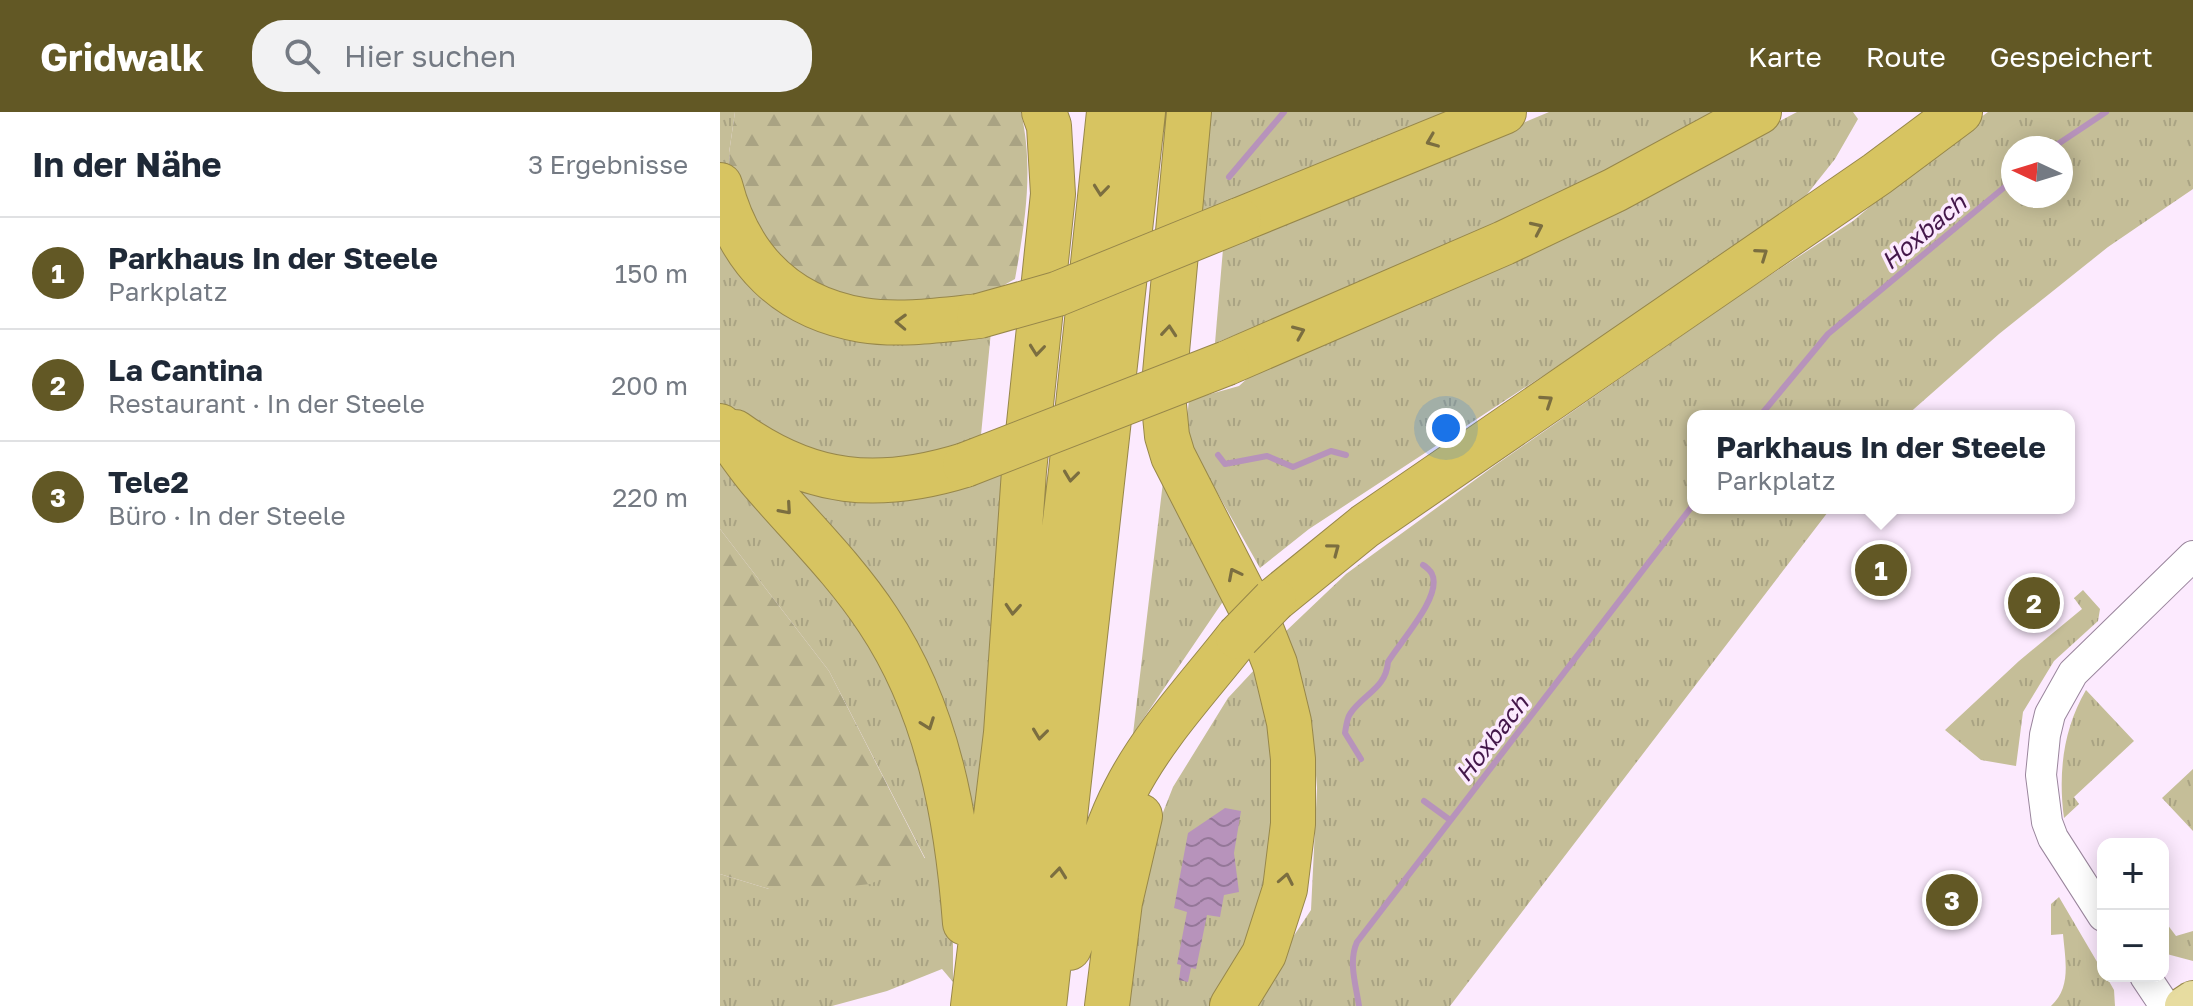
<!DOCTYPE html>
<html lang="de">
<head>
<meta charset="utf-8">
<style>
  body { margin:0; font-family:"Golos Text",sans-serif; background:#f2f2f3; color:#1f2937 }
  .controls { position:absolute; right:24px; bottom:24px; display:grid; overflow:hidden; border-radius:16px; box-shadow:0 4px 20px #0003 }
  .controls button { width:72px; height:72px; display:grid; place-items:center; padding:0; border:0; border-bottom:2px solid #e0e1e3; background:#fff; color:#1f2937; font:40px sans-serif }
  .compass { position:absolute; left:1281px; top:24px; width:72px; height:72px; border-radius:50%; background:#fff; box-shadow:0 4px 20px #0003; rotate:274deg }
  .you { position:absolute; left:726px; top:316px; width:28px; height:28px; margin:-20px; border:6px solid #fff; border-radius:50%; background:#1a73e8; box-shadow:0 0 0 12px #1a73e833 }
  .badge { display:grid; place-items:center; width:52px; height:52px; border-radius:50%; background:#625825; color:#fff; font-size:26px; font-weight:700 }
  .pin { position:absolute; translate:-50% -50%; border:4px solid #fff; box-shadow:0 2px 8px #0006 }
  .popup { position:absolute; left:967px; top:298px; width:388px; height:104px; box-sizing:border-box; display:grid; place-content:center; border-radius:16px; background:#fff; filter:drop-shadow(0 2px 6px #0005); font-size:26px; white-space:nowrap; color:#747a83 }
  .popup b { font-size:30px; color:#1f2937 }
  .popup::after { content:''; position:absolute; left:50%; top:100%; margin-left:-16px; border:16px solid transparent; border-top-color:#fff }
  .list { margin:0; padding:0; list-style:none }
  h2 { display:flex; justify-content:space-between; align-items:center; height:104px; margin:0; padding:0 32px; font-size:34px }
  h2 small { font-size:26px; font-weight:400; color:#747a83 }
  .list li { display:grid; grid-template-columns:52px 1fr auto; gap:24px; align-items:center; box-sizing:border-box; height:112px; padding:0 32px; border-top:2px solid #e0e1e3 }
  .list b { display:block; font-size:30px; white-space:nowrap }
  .list p { margin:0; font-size:26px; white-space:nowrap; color:#747a83 }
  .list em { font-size:26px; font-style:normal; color:#747a83 }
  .icon { flex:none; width:44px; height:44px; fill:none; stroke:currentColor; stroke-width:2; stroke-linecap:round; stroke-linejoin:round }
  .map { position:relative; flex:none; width:1473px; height:894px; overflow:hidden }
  header { display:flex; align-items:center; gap:48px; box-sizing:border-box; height:112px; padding:0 40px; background:#625825; color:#fff }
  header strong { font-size:38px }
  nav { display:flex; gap:44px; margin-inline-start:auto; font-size:28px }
  .search { width:560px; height:72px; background:#f2f2f3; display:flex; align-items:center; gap:20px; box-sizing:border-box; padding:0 28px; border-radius:32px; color:#747a83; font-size:30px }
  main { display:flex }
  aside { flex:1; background:#fff }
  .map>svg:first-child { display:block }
  .grass { fill:url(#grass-tufts); fill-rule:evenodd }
  .forest { fill:url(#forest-firs) }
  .water { fill:url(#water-waves) }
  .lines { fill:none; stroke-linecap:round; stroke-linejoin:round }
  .stream { stroke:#b793bb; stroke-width:6 }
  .minor-casing { stroke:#99859c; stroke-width:32 }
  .major-casing { stroke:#97874a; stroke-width:40 }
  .highway-casing { stroke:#97874a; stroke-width:46 }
  .minor { stroke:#fff; stroke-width:30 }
  .major { stroke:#e7dca0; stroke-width:38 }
  .highway { stroke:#d7c461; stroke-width:44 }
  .highway-bridge-casing { stroke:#97874a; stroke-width:46; stroke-linecap:butt }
  .highway-bridge { stroke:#d7c461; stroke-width:44 }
  .oneway { stroke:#7b6e40 }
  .labels { text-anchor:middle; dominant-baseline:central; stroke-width:7; stroke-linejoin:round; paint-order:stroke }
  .water-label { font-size:24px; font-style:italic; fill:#44174a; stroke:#fceafe }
</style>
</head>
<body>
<header>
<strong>Gridwalk</strong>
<div class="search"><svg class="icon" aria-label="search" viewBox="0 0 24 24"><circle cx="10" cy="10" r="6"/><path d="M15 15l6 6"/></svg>Hier suchen</div>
<nav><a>Karte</a><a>Route</a><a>Gespeichert</a></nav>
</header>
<main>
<aside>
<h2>In der Nähe<small>3 Ergebnisse</small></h2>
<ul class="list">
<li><span class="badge">1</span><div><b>Parkhaus In der Steele</b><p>Parkplatz</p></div><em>150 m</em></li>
<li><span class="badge">2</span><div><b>La Cantina</b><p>Restaurant · In der Steele</p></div><em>200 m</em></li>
<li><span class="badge">3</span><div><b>Tele2</b><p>Büro · In der Steele</p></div><em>220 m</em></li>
</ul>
</aside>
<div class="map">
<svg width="1473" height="894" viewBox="0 0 1473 894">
  <defs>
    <pattern id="grass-tufts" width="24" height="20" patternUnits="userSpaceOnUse" patternTransform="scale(2)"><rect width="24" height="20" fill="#c5be98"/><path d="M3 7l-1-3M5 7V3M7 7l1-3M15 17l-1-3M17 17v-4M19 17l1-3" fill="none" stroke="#a9a383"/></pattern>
    <pattern id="forest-firs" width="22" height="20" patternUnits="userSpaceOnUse" patternTransform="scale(2)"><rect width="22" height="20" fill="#c5be98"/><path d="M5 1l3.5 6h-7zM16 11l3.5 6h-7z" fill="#a9a383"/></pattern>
    <pattern id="water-waves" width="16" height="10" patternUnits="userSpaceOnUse" patternTransform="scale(2)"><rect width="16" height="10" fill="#b793bb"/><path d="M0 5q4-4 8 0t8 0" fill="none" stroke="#947798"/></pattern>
  </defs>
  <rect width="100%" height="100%" fill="#fceafe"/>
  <path class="grass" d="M0,0H15L9,41L11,63L275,178L261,323L287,366L255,738L233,813V870L222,857L167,879L112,894H0V762L49,777L205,746L109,559L0,417Z
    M483,0H742L472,105Z
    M829,0H1008L749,131L495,231L503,137Z
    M1077,0H1133L1138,7L1115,47L1073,100L589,417L540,456L465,324L469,288L519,274L552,244L919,83Z
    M1268,0H1473V77L1388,135L1279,222L1186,304H973V396H1111L730,894H527L591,798L597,676L592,612L564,521L626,462L774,354L1023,181L1133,109L1224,32ZM1293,36H1341V84H1293Z
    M443,370L504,488L413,622Z
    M1363,478L1380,497L1378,509L1334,549L1303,600L1296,654L1261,648L1225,618L1299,549L1362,497L1354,486Z
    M536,556C558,638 558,717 538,800C535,814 534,830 529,843C521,861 505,878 494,894H404L425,746L453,675L508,586Z
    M1366,578L1414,629L1354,685L1359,692L1344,706C1338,662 1343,617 1366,578Z
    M1473,657V719L1442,686Z
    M1339,785L1383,860V864H1386L1394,878L1395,894H1331C1352,875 1345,847 1343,822L1331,823V792Z
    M1444,808L1456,824L1473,819V849L1443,841Z"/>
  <path class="forest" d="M15,0H301C314,57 305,111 295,167L275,178L211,195L120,188L50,144L11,63L9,41Z
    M0,417L109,559L205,747L150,772L114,776L49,777L0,762Z"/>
  <path class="water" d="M505,696L521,699L514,741L519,780L504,783L500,805L487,803L476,857L471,856L468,870L459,868L461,853L457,852L467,800L454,796L468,721Z"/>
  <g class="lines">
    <path class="stream" d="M1332,36L1386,0
      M509,65L564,0
      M1040,304L1108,222L1293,68
      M498,343L505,352L547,344L573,355L611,339L626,343
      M641,647L625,621C626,615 627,606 630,602C643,582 666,577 668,550C679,531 723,484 712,462C711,459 705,454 703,453
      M704,689L730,708
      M639,894C636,873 628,850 637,830L973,393"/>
    <g class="minor-casing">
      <path id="minor" d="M1383,804L1333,726L1327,710L1321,663L1325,623L1330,602L1353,561L1473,444
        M1425,864L1445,894"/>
    </g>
    <g class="major-casing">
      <path id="major" d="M1464,894L1473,888"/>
    </g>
    <g class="highway-casing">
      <path id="highway" d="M469,0L443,283L447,324L453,344L540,514L555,552L569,610L573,647V712L565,777L544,842L512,894
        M0,73C19,147 65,195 142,208C180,214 221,208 259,204
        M519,108L784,0
        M507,251L784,131L895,78L1039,0
        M0,314C15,333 28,354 44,372C83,417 126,459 158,508C218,598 237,706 245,811
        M15,320C90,374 158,380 245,353
        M554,488L645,414L1157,62L1240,0
        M349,836C370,784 379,728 405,679C434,622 480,574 518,525
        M253,894L286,621L304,359L333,82L329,14L324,0
        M287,894L351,359L389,0
        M324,894L423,0
        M387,894L400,790L420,704"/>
    </g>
    <use href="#minor" class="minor"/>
    <use href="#major" class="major"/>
    <use href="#highway" class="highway"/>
    <g class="highway-bridge-casing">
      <path id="highway-bridge" d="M259,204L337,182L519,108
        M245,353L507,251
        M518,525L554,488"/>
    </g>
    <use href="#highway-bridge" class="highway-bridge"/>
  </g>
  <defs><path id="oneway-chevron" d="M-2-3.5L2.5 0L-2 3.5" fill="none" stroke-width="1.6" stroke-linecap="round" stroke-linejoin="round" transform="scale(2)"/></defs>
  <g class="oneway">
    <use href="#oneway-chevron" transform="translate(712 29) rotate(158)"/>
    <use href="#oneway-chevron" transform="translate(381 78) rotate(96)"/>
    <use href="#oneway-chevron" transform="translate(817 116) rotate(-25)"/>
    <use href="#oneway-chevron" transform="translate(1042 142) rotate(-35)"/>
    <use href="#oneway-chevron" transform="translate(181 210) rotate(-178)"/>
    <use href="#oneway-chevron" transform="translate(449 219) rotate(-85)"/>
    <use href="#oneway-chevron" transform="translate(579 220) rotate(-23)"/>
    <use href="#oneway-chevron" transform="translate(317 238) rotate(96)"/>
    <use href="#oneway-chevron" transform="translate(827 289) rotate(-34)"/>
    <use href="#oneway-chevron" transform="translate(351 364) rotate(97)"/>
    <use href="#oneway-chevron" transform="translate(66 397) rotate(49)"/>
    <use href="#oneway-chevron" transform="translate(614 437) rotate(-37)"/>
    <use href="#oneway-chevron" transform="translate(514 462) rotate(-117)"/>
    <use href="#oneway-chevron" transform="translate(293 497) rotate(94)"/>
    <use href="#oneway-chevron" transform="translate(208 612) rotate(70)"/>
    <use href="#oneway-chevron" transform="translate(320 622) rotate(97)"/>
    <use href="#oneway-chevron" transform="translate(339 761) rotate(-84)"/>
    <use href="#oneway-chevron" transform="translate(566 767) rotate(-79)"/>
  </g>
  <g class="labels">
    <g class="water-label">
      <text transform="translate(1203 119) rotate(-40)">Hoxbach</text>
      <text transform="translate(771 626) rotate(-52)">Hoxbach</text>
    </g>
  </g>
</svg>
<div class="controls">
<button>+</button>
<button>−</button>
</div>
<svg class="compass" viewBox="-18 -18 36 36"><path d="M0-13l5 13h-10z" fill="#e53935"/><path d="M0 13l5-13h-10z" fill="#747a83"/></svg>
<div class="you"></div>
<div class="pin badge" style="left:1161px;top:458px">1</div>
<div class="popup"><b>Parkhaus In der Steele</b>Parkplatz</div>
<div class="pin badge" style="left:1314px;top:491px">2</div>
<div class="pin badge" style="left:1232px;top:788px">3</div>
</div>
</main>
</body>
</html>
